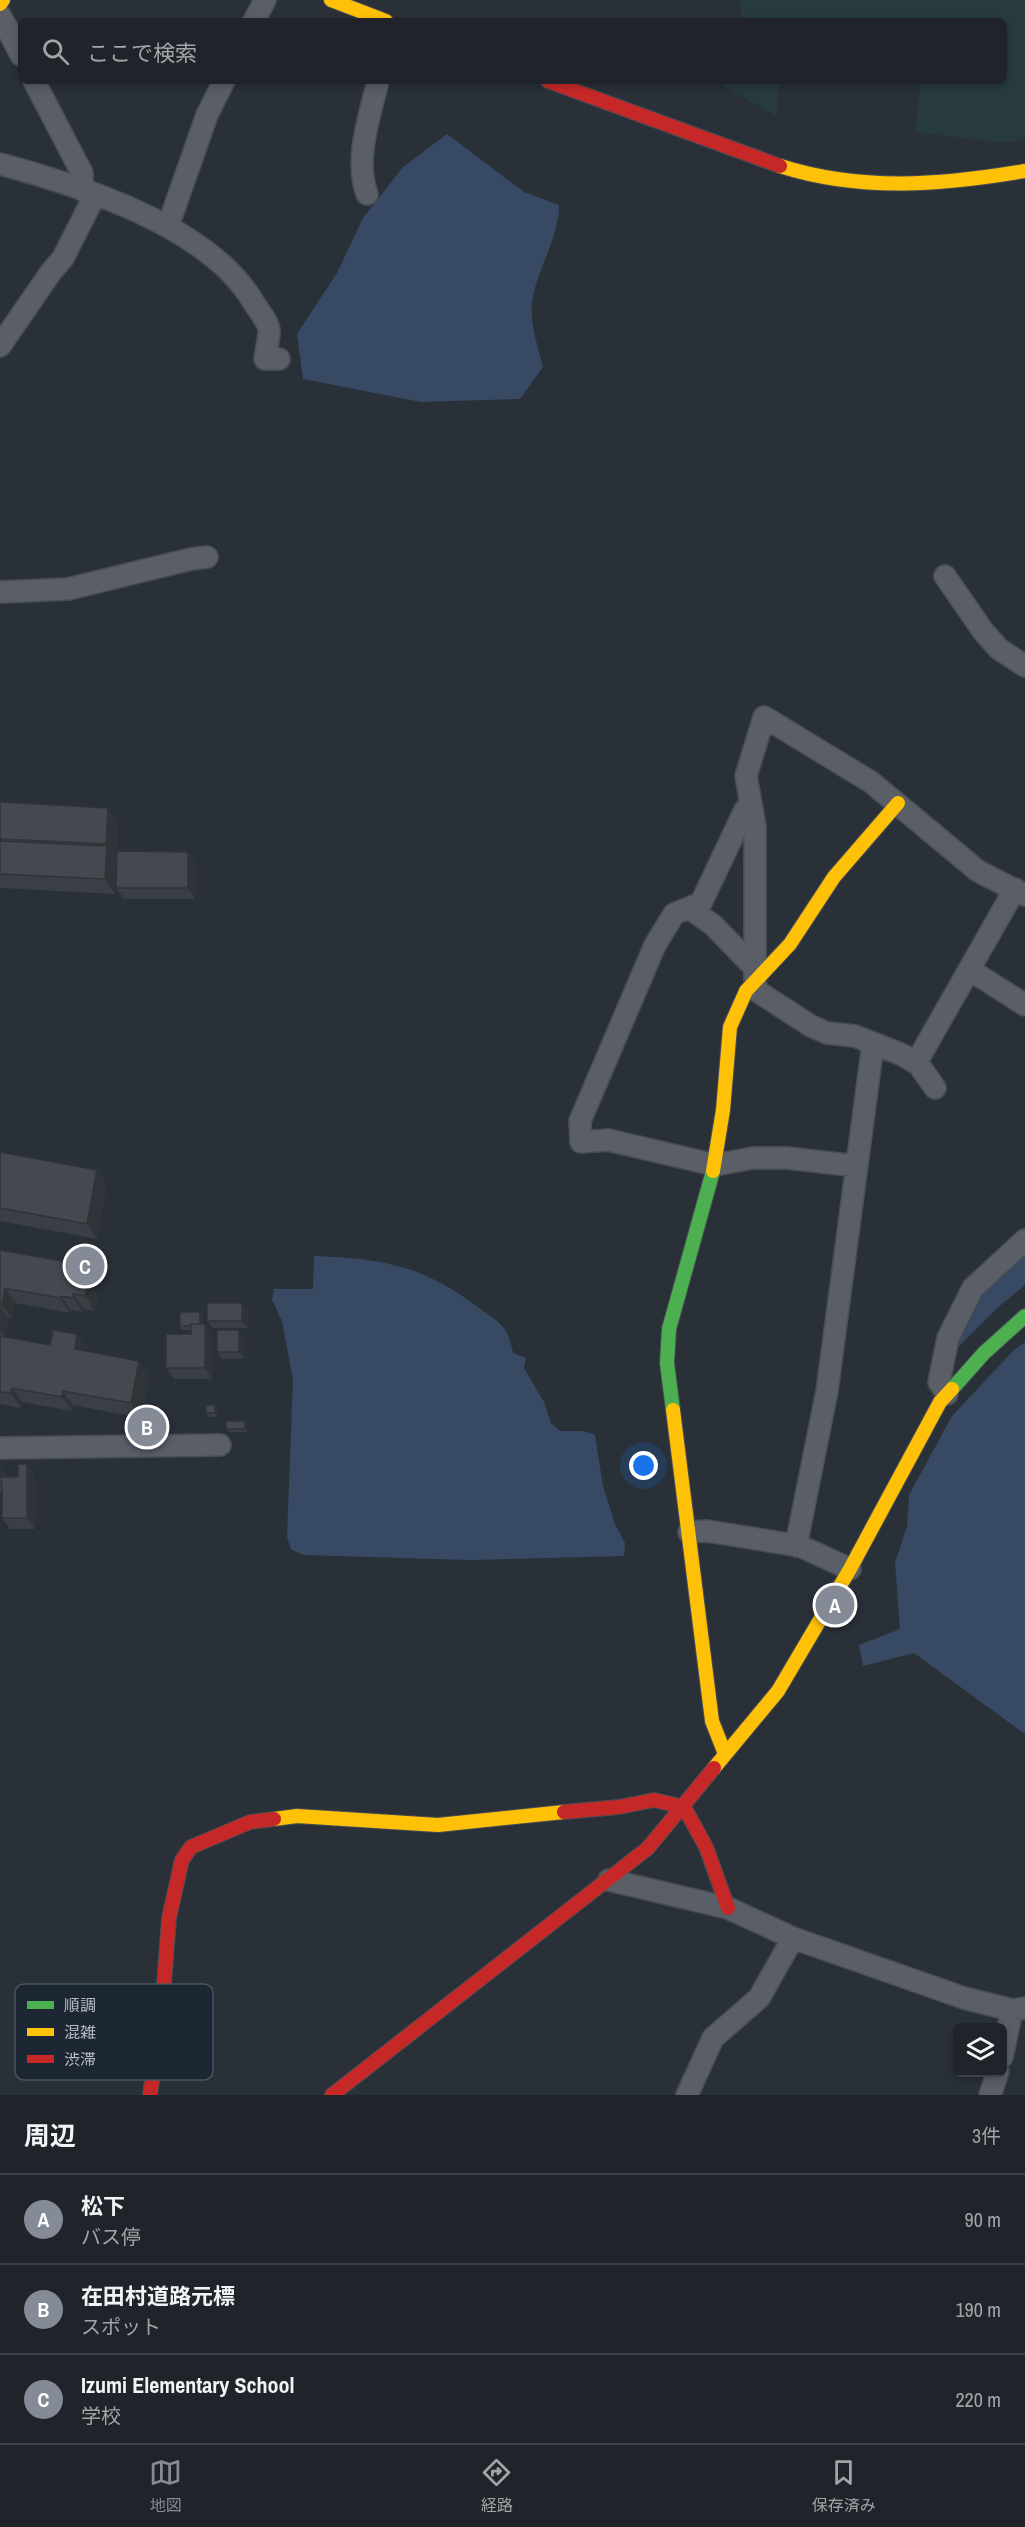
<!DOCTYPE html>
<html lang="ja">
<head>
<meta charset="utf-8">
<style>
  body { margin:0; font-family:"Archivo Narrow","Noto Sans JP",sans-serif; background:#2d3036; color:#f1f3f6 }
  .controls { position:absolute; right:18px; bottom:18px; display:grid; overflow:hidden; border-radius:9px; box-shadow:0 3px 9px #0003 }
  .controls button { width:54px; height:54px; display:grid; place-items:center; padding:0; border:0; border-bottom:2px solid #3d4147; background:#20242a; color:#f1f3f6; font:30px sans-serif }
  .you { position:absolute; left:644px; top:1466px; width:21px; height:21px; margin:-15px; border:4px solid #fff; border-radius:50%; background:#1a73e8; box-shadow:0 0 0 9px #1a73e833 }
  .badge { display:grid; place-items:center; width:39px; height:39px; border-radius:50%; background:#848b96; color:#fff; font-size:20px; font-weight:700 }
  .pin { position:absolute; translate:-50% -50%; border:3px solid #fff; box-shadow:0 2px 6px #0006 }
  .list { margin:0; padding:0; list-style:none }
  h2 { display:flex; justify-content:space-between; align-items:center; height:78px; margin:0; padding:0 24px; font-size:26px }
  h2 small { font-size:20px; font-weight:400; color:#a2a4a8 }
  .list li { display:grid; grid-template-columns:39px 1fr auto; gap:18px; align-items:center; box-sizing:border-box; height:90px; padding:0 24px; border-top:2px solid #3d4147 }
  .list b { display:block; font-size:22px; white-space:nowrap }
  .list p { margin:0; font-size:20px; white-space:nowrap; color:#a2a4a8 }
  .list em { font-size:20px; font-style:normal; color:#a2a4a8 }
  .icon { flex:none; width:33px; height:33px; fill:none; stroke:currentColor; stroke-width:2; stroke-linecap:round; stroke-linejoin:round }
  .map { position:relative; flex:none; width:1025px; height:2095px; overflow:hidden }
  .search { position:absolute; background:#20242a; box-shadow:0 3px 9px #0003; left:18px; right:18px; top:18px; height:66px; display:flex; align-items:center; gap:15px; box-sizing:border-box; padding:0 21px; border-radius:9px; color:#a2a4a8; font-size:22px }
  .sheet { height:348px; background:#20242a }
  nav { display:flex; justify-content:space-around; align-items:center; box-sizing:border-box; height:84px; border-top:2px solid #3d4147; background:#20242a; font-size:16px; color:#a2a4a8 }
  nav a { display:grid; justify-items:center; gap:3px }
  nav .on { color:#848b96 }
  .map>svg:first-child { display:block }
  .green { fill:#273a3e }
  .water { fill:#384963 }
  .lines { fill:none; stroke-linecap:round; stroke-linejoin:round }
  .street-casing { stroke:#484c53; stroke-width:24 }
  .fast-casing { stroke:#484c53; stroke-width:16 }
  .slow-casing { stroke:#484c53; stroke-width:16 }
  .jam-casing { stroke:#484c53; stroke-width:16 }
  .street { stroke:#5a5e66; stroke-width:21 }
  .fast { stroke:#4caf50; stroke-width:14 }
  .slow { stroke:#ffc107; stroke-width:14 }
  .jam { stroke:#c62828; stroke-width:14 }
  .wall { fill:#3a3f45 }
  .shaded-wall { fill:#303338 }
  .building { fill:#444950; stroke:#303338; stroke-width:1.5 }
  .key { fill:#1d2633; stroke:#4a5360; stroke-width:1.5 }
  .key-label { font-size:16px; fill:#b4bcc9 }
</style>
</head>
<body>
<div class="map">
<svg width="1025" height="2095" viewBox="0 0 1025 2095">
  <rect width="100%" height="100%" fill="#2a3038"/>
  <path class="green" d="M739,0H1025V140L1003,143L915,132L921,81H1004V21H815L793,17L791,21H742Z
    M724,81H780L776,116L723,86Z"/>
  <path class="water" d="M447,134L524,192L559,205C559,239 536,270 532,303C530,325 538,347 543,367L520,399L421,402L303,379L297,334L337,273L363,218L403,167Z
    M1025,1254V1285L996,1309L958,1347L966,1314L988,1281Z
    M314,1256C381,1259 420,1264 475,1305C497,1321 508,1324 513,1353L526,1358L524,1368L544,1402L551,1423L560,1431H583L595,1435L603,1486L615,1524L625,1543L624,1556L469,1560L303,1555L291,1549L287,1537L293,1380L282,1321L272,1300L274,1289H313Z
    M1025,1342V1734L914,1653L863,1666L859,1645L900,1629L895,1563L907,1526L909,1495L952,1416L1013,1351Z"/>
  <g class="lines">
    <g class="street-casing">
      <path id="street" d="M0,15L21,55
        M254,21L265,0
        M34,81L82,173V190
        M0,164C82,186 210,227 254,303C259,311 269,323 269,331C269,340 266,350 265,359H279
        M367,194C354,160 370,115 378,81
        M168,226L207,115L224,81
        M0,346L51,272L63,258L95,195
        M945,576L983,631L999,649L1025,666
        M0,592L68,589L191,559L207,557
        M751,808L745,810L701,903L674,914L655,945L580,1121L581,1142L608,1140L715,1165L753,1158H787L857,1166
        M693,906L696,913L713,925L750,963H755
        M970,970L1025,1005
        M916,1063L1015,889
        M935,1088L919,1065L903,1055L855,1036L827,1033L811,1026L757,991L755,982V826L746,776L764,717L871,782L978,871L1025,895
        M947,1394L939,1382L948,1338L973,1288L1025,1240
        M0,1448L220,1445
        M689,1532L707,1531L800,1546L850,1569
        M796,1546L827,1391L873,1044
        M609,1880L728,1908L793,1938L964,1998L1012,2010L1025,2008
        M1002,2057L1012,2010
        M687,2095L713,2038L759,1998L793,1938
        M990,2095L998,2072"/>
    </g>
    <g class="fast-casing">
      <path id="fast" d="M952,1389L984,1353L1025,1316
        M673,1410L667,1363L669,1329L713,1171"/>
    </g>
    <g class="slow-casing">
      <path id="slow" d="M331,0L386,21
        M0,4L3,0
        M780,166C862,192 942,185 1025,171
        M713,1171L723,1110L730,1027L746,991L790,944L834,877L898,803
        M673,1410L712,1721L725,1754
        M714,1768L778,1691L850,1569L940,1402L952,1389
        M274,1819L297,1816L438,1825L564,1812"/>
    </g>
    <g class="jam-casing">
      <path id="jam" d="M548,81L780,166
        M564,1812L619,1807L654,1800L684,1807L706,1847L728,1908
        M150,2095L162,2010L169,1918L182,1860L191,1847L250,1822L274,1819
        M332,2095L648,1848L714,1768"/>
    </g>
    <use href="#street" class="street"/>
    <use href="#fast" class="fast"/>
    <use href="#slow" class="slow"/>
    <use href="#jam" class="jam"/>
  </g>
  <path class="wall" d="M0,802L118,822L116,859H115L117,860L188,852L196,863L195,899H124L116,888L117,868L115,894L0,888Z
    M0,1152L97,1170L107,1184L97,1239L0,1221Z
    M0,1250L67,1262L70,1266L78,1268L98,1296L95,1311L84,1309L83,1312L71,1310L70,1313L15,1303L12,1319L8,1318L5,1336L0,1335Z
    M248,1310V1328H213L207,1321Z
    M200,1312L203,1316V1324H205L212,1335V1379H174L166,1368L191,1334V1330H182L180,1326Z
    M77,1334L87,1349V1352L149,1375L141,1418L73,1405L72,1411L22,1402L21,1408L0,1404V1336L50,1345Z
    M244,1337V1359H222L217,1352Z
    M215,1405L218,1409V1417H209L206,1413Z
    M245,1421L247,1424V1432H229L226,1429Z
    M0,1466L5,1473V1477L35,1475V1529H10L2,1518V1493H0Z"/>
  <path class="shaded-wall" d="M108,808L118,822L116,859L106,844Z
    M107,846L117,861L115,894L105,879Z
    M188,852L196,863L195,899L188,888Z
    M97,1170L107,1184L97,1239L87,1224Z
    M67,1262L77,1276L78,1268L98,1296L95,1311L85,1296L67,1266Z
    M5,1288L15,1303L12,1319L2,1305Z
    M73,1294L84,1309L83,1312L73,1298Z
    M61,1296L71,1310L70,1313L60,1298Z
    M242,1303L248,1310V1328L242,1321Z
    M0,1307L8,1318L5,1336L0,1330Z
    M200,1312L203,1316V1330L200,1326Z
    M205,1324L212,1335V1379L205,1368Z
    M239,1330L244,1337V1359L239,1352Z
    M77,1334L87,1349L85,1364L75,1349Z
    M139,1361L149,1375L141,1418L131,1403Z
    M12,1388L22,1402L21,1408L11,1393Z
    M63,1391L73,1405L72,1411L62,1397Z
    M215,1405L218,1409V1417L215,1413Z
    M245,1421L247,1424V1432L245,1429Z
    M27,1464L35,1475V1529L27,1518Z
    M0,1466L5,1473V1486L0,1481Z"/>
  <path class="building" d="M0,802L108,808L106,844L0,839Z
    M0,841L107,846L105,879L0,874Z
    M117,851L188,852V888H116Z
    M0,1152L97,1170L87,1224L0,1208Z
    M0,1250L67,1262V1266L78,1268L76,1280L88,1282L85,1296L73,1294V1298L61,1296L60,1298L5,1288L2,1305L0,1304Z
    M207,1303H242V1321H207Z
    M180,1312H200V1324H191V1326H180Z
    M191,1324H205V1368H166V1334H191Z
    M53,1330L77,1334L75,1349L139,1361L131,1403L63,1391L62,1397L12,1388L11,1393L0,1392V1336L50,1345Z
    M217,1330H239V1352H217Z
    M206,1405H215V1413H206Z
    M226,1421H245V1429H226Z
    M18,1464H27V1518H2V1482H0V1477H18Z"/>
  <rect x="15" y="1984" width="198" height="96" rx="9" class="key"/>
  <rect x="27" y="2001" width="27" height="8" fill="#4caf50"/>
  <rect x="27" y="2028" width="27" height="8" fill="#ffc107"/>
  <rect x="27" y="2055" width="27" height="8" fill="#c62828"/>
  <g class="key-label">
    <text x="64" y="2011">順調</text>
    <text x="64" y="2038">混雑</text>
    <text x="64" y="2065">渋滞</text>
  </g>
</svg>
<div class="controls">
<button><svg class="icon" aria-label="layers" viewBox="0 0 24 24"><path d="M12 4l9 5-9 5-9-5zM3 14l9 5 9-5"/></svg></button>
</div>
<div class="you"></div>
<div class="pin badge" style="left:835px;top:1605px">A</div>
<div class="pin badge" style="left:147px;top:1427px">B</div>
<div class="pin badge" style="left:85px;top:1266px">C</div>
<div class="search"><svg class="icon" aria-label="search" viewBox="0 0 24 24"><circle cx="10" cy="10" r="6"/><path d="M15 15l6 6"/></svg>ここで検索</div>
</div>
<section class="sheet">
<h2>周辺<small>3件</small></h2>
<ul class="list">
<li><span class="badge">A</span><div><b>松下</b><p>バス停</p></div><em>90 m</em></li>
<li><span class="badge">B</span><div><b>在田村道路元標</b><p>スポット</p></div><em>190 m</em></li>
<li><span class="badge">C</span><div><b>Izumi Elementary School</b><p>学校</p></div><em>220 m</em></li>
</ul>
</section>
<nav>
<a class="on"><svg class="icon" aria-label="map" viewBox="0 0 24 24"><path d="M3 6l6-2 6 2 6-2v14l-6 2-6-2-6 2zM9 4v14M15 6v14"/></svg>地図</a>
<a><svg class="icon" aria-label="directions" viewBox="0 0 24 24"><path d="M12 3l9 9-9 9-9-9zM9 14v-3h6M13 9l2 2-2 2"/></svg>経路</a>
<a><svg class="icon" aria-label="saved" viewBox="0 0 24 24"><path d="M7 4h10v16l-5-4-5 4z"/></svg>保存済み</a>
</nav>
</body>
</html>
